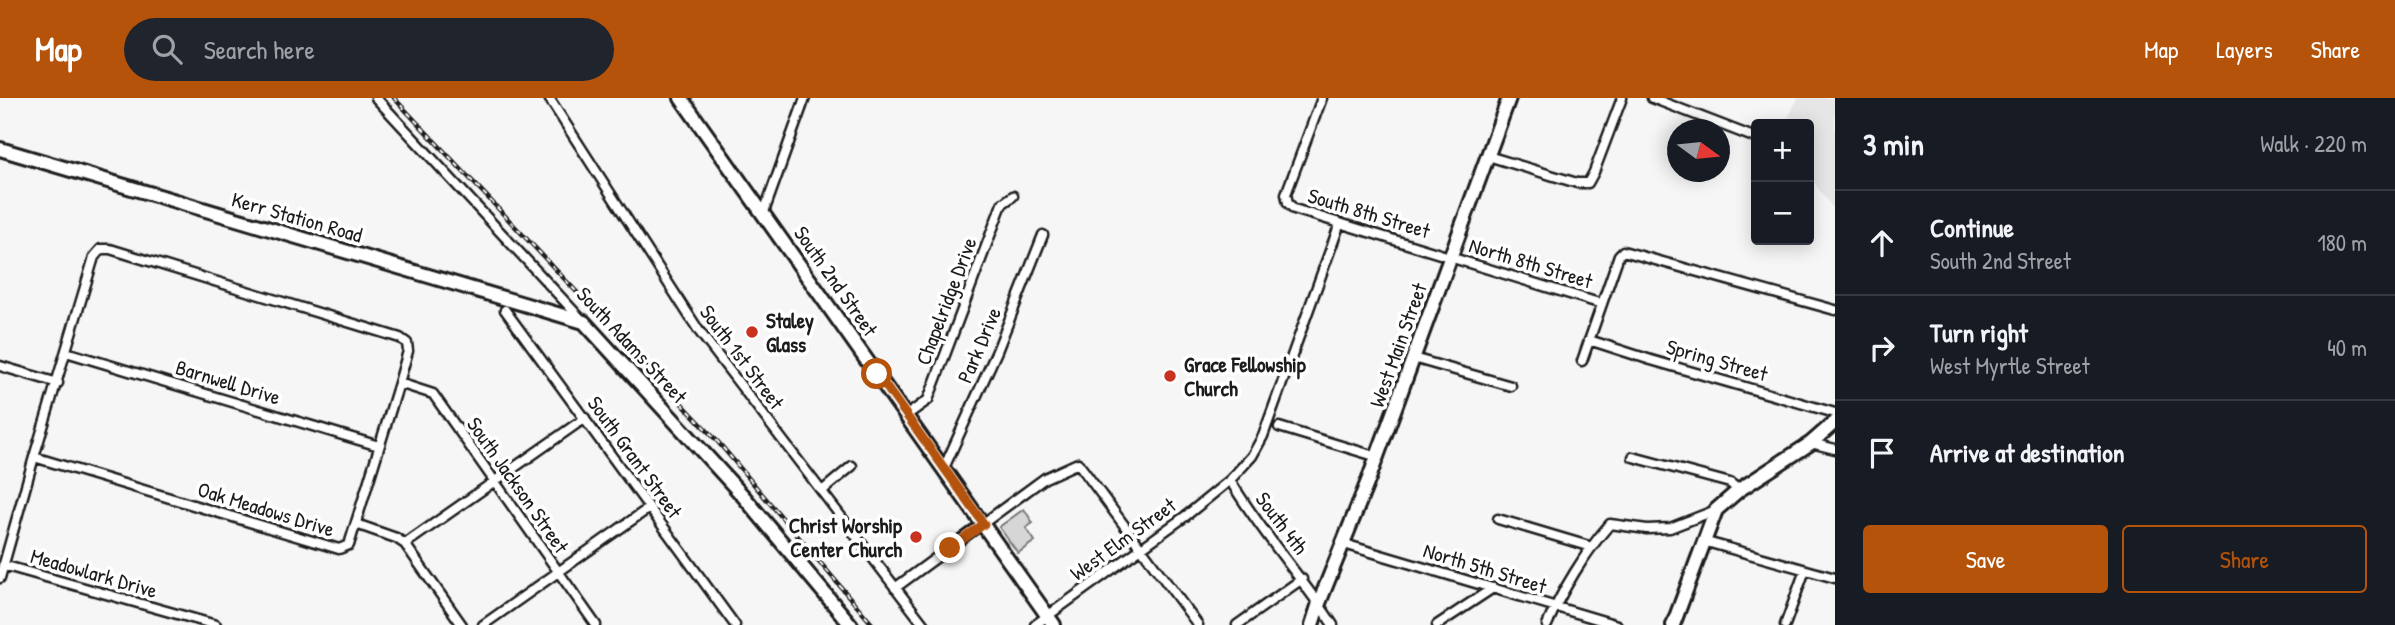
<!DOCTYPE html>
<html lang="en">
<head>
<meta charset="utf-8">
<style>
  body { margin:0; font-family:"Patrick Hand",sans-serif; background:#20242c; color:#f1f3f6 }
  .controls { position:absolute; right:21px; top:21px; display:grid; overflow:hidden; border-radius:7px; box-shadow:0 4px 18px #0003 }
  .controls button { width:63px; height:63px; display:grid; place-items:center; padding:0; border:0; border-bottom:2px solid #363941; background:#171b24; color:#f1f3f6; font:35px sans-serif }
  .compass { position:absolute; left:1667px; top:21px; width:63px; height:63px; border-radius:50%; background:#171b24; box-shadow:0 4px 18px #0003; rotate:105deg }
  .stop { position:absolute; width:21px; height:21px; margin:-16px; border:5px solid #b45309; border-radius:50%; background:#fff }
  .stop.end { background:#b45309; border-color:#fff; box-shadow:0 2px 7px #0008 }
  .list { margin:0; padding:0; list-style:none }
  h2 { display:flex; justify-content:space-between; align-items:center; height:91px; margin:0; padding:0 28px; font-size:30px }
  h2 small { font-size:23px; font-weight:400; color:#9ea1a6 }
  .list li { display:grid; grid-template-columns:46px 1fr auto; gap:21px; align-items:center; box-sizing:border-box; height:105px; padding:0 28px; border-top:2px solid #363941 }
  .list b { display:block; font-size:26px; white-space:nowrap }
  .list p { margin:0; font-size:23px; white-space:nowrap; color:#9ea1a6 }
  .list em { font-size:23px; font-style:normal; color:#9ea1a6 }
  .actions { display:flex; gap:14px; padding:21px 28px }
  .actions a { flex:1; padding:16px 0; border:2px solid #b45309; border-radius:7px; text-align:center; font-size:24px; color:#b45309 }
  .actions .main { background:#b45309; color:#fff }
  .icon { flex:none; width:38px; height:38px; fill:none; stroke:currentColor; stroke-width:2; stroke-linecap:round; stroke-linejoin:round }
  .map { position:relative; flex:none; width:1835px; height:527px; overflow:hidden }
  header { display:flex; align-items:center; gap:42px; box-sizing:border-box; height:98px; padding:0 35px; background:#b45309; color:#fff }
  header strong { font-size:33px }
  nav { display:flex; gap:38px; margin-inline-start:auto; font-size:24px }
  .search { width:490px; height:63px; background:#20242c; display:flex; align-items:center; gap:18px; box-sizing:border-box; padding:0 24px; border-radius:38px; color:#9ea1a6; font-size:26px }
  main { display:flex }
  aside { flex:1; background:#171b24 }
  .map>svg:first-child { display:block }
  .built { fill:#e6e6e6 }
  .green { fill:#d6d6d6; stroke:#797979; stroke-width:2 }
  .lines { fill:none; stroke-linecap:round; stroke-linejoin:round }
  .street-casing { stroke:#1c1c1c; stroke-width:13 }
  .secondary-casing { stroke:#1c1c1c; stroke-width:18 }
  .primary-casing { stroke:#1c1c1c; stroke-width:18 }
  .street { stroke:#fff; stroke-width:8 }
  .secondary { stroke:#fff; stroke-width:12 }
  .primary { stroke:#fff; stroke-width:12 }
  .rail-casing { stroke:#1c1c1c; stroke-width:4.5 }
  .rail { stroke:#fff; stroke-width:2; stroke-dasharray:5; stroke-linecap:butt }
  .route { stroke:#b45309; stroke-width:9 }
  .poi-dot { fill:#c8321e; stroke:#fff; stroke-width:2.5 }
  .labels { text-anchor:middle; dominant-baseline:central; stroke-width:7; stroke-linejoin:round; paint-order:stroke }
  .street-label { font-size:21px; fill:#1c1c1c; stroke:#fff }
  .poi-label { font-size:21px; font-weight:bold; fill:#1c1c1c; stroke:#fff; text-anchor:start }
</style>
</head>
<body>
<header>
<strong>Map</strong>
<div class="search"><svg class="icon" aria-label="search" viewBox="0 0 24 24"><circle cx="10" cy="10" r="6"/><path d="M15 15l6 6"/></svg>Search here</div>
<nav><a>Map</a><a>Layers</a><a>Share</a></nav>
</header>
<main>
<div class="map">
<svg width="1835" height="527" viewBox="0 0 1835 527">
  <rect width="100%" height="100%" fill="#f6f6f6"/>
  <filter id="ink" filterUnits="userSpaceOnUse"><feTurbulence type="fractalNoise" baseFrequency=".0143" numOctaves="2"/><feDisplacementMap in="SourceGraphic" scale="14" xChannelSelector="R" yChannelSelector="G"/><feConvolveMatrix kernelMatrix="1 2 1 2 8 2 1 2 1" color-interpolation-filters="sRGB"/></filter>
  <g filter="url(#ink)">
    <path class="built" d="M1798,0H1835V113L1809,78V26H1785Z"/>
    <path class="green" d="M1024,411L1033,425L1026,430L1035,443L1018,455L999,429Z"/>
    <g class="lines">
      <g class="street-casing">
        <path id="street" d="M376,0L581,221
          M549,0L699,233L924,527
          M1322,0L1286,96L1288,105L1294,111L1602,206
          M1652,0L1756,40
          M1488,58L1577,85H1588L1594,74L1622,0
          M764,114L805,0
          M101,151H110L400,240L407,245L408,253L399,285L349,447L339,451L34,359L94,159Z
          M505,212L735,527
          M1589,242L1651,262L1835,315
          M66,254L379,348
          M1413,260L1511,288
          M1582,263L1619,157L1623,153L1835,212
          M0,268L58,285
          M399,285L433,296L596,527
          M907,317L928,302L1002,106L1013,98
          M1279,329L1378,359
          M1811,345L1835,351
          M1633,359L1730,385L1739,392
          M944,370L997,253L1043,137
          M1230,382L1252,358L1263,338L1340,125
          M822,393L852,368
          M1498,421L1592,449
          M356,426L396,440L405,446L462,527
          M1703,443L1835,480
          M405,446L585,320
          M1344,446L1617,527
          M3,467L216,527
          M0,480L34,359
          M895,490L1045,380L1078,365L1198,527
          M483,527L649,410
          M1035,527L1187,417L1230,382C1260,433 1300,477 1333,527
          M1237,527L1302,481
          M1437,527L1493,490
          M1547,527C1561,494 1586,453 1610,426L1647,431L1670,430L1716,412
          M1785,527L1805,472"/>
      </g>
      <g class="secondary-casing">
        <path id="secondary" d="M681,0L1054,527
          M0,51L584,224L744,399L851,527
          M1673,527L1716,412L1739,392L1811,345L1835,324"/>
      </g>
      <g class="primary-casing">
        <path id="primary" d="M1312,527L1319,505L1368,383L1509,0"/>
      </g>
      <use href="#street" class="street"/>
      <use href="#secondary" class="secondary"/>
      <use href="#primary" class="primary"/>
      <g class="rail-casing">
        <path id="rail" d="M394,0L718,344L873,527"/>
      </g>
      <use href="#rail" class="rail"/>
    </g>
  </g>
  <g class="lines" filter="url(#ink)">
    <path class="route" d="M877,276L984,426L950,450"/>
  </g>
  <g class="poi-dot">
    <circle cx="752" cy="234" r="7"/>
    <circle cx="1170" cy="278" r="7"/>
    <circle cx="916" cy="439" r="7"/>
  </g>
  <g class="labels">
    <g class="street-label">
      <text transform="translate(1369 115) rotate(17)">South 8th Street</text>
      <text transform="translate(297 119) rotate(16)">Kerr Station Road</text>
      <text transform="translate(1531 165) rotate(17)">North 8th Street</text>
      <text transform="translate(836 183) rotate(55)">South 2nd Street</text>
      <text transform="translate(946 203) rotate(-69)">Chapelridge Drive</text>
      <text transform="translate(632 247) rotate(47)">South Adams Street</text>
      <text transform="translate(979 247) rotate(-67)">Park Drive</text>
      <text transform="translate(1398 247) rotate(-70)">West Main Street</text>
      <text transform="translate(742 259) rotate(53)">South 1st Street</text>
      <text transform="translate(1717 262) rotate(16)">Spring Street</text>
      <text transform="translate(228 284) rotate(17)">Barnwell Drive</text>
      <text transform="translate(635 359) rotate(54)">South Grant Street</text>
      <text transform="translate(518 387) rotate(55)">South Jackson Street</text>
      <text transform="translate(266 411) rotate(17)">Oak Meadows Drive</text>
      <text transform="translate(1282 425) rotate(53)">South 4th</text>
      <text transform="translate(1123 441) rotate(-36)">West Elm Street</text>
      <text transform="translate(1485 470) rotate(17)">North 5th Street</text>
      <text transform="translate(94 475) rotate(16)">Meadowlark Drive</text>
    </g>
    <g class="poi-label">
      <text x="766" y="222">Staley<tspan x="766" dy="24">Glass</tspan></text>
      <text x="1184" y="266">Grace Fellowship<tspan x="1184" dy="24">Church</tspan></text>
      <text x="902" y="427" text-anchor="end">Christ Worship<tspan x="902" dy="24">Center Church</tspan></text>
    </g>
  </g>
</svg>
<div class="controls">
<button>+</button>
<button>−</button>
</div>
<svg class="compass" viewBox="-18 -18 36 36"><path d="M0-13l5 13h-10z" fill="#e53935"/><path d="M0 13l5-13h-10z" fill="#9ea1a6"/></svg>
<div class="stop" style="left:877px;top:276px"></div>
<div class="stop end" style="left:950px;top:450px"></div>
</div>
<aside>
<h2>3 min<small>Walk · 220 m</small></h2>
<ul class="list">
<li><svg class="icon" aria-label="ahead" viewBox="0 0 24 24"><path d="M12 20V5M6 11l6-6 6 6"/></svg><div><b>Continue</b><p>South 2nd Street</p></div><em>180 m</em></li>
<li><svg class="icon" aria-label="right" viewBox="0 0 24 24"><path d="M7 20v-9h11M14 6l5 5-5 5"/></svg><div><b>Turn right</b><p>West Myrtle Street</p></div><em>40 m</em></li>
<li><svg class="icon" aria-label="arrive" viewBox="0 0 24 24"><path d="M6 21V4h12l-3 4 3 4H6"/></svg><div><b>Arrive at destination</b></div></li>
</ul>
<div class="actions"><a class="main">Save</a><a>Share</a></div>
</aside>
</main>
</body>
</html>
